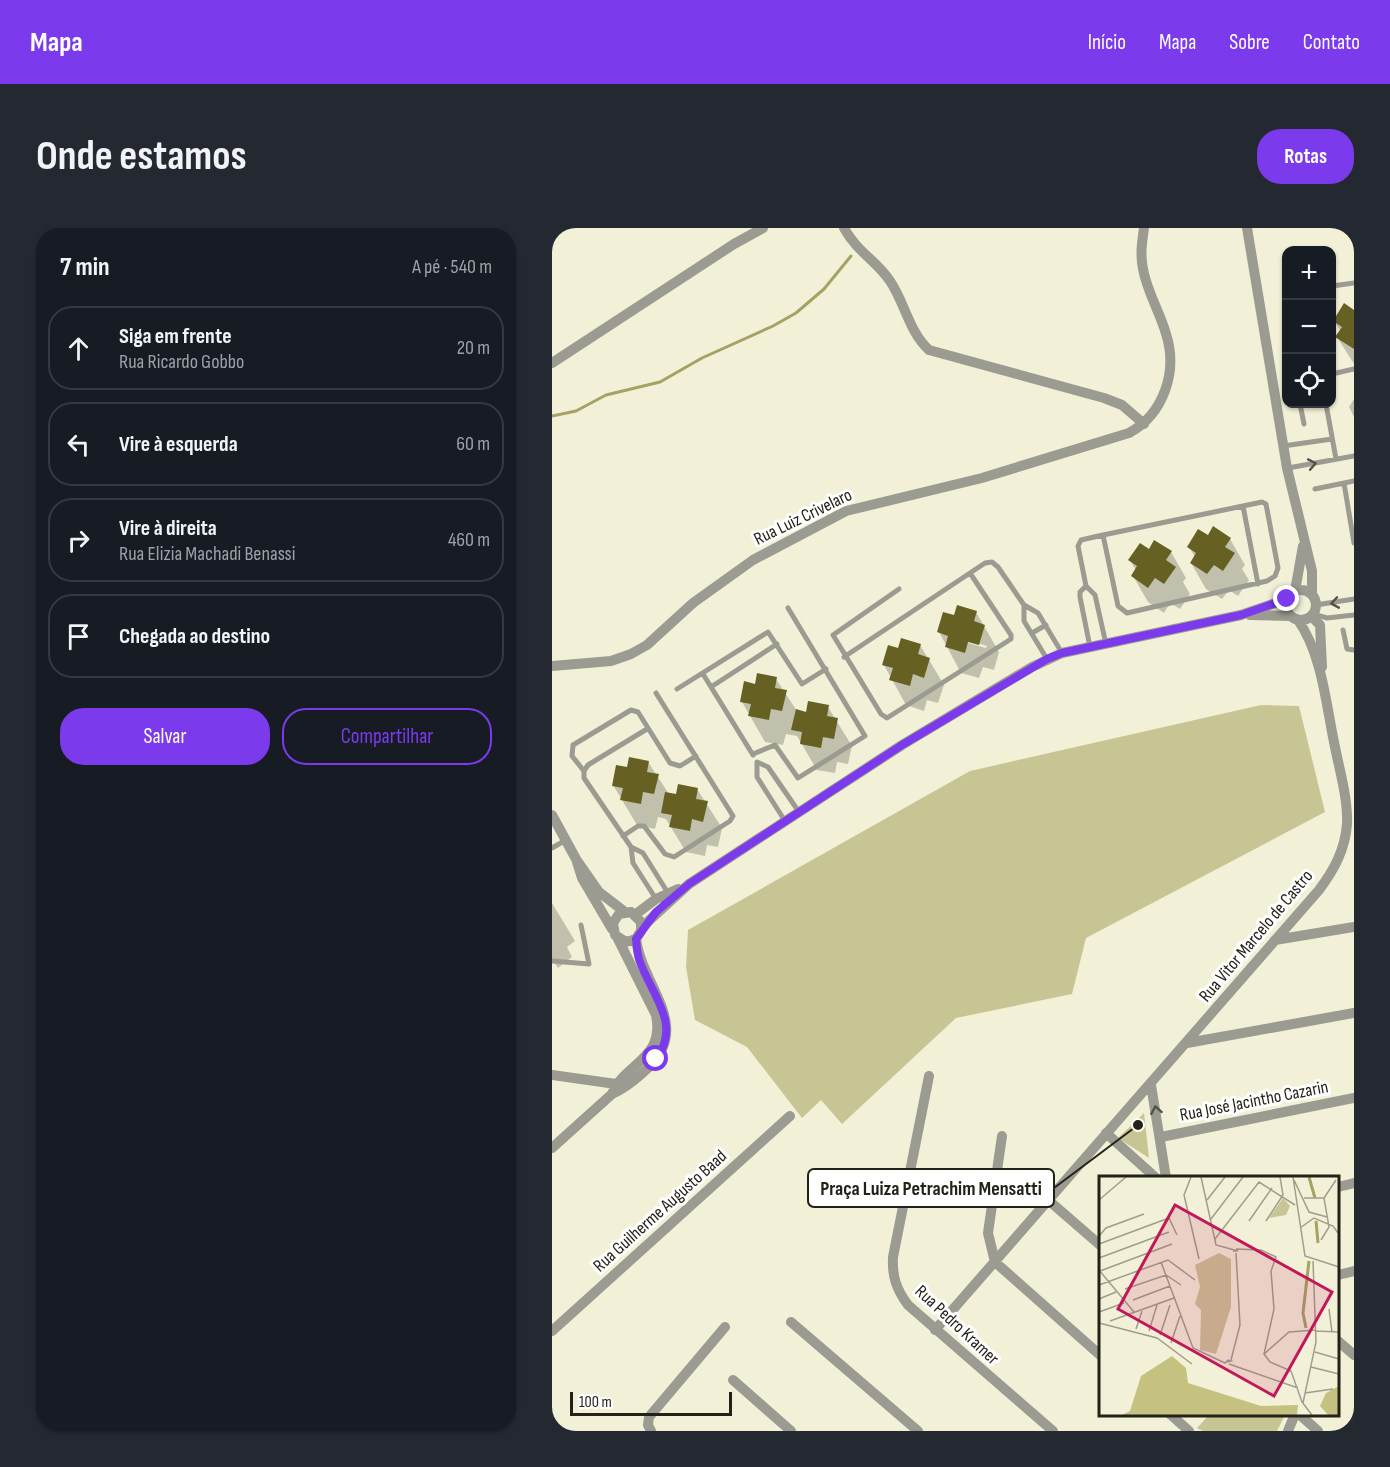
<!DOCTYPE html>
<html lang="pt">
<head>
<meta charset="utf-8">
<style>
  body { margin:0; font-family:"Sofia Sans Condensed",sans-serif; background:#242831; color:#f1f3f6 }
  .controls { position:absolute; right:18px; top:18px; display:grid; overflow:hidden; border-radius:12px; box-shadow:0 2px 4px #0004 }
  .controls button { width:54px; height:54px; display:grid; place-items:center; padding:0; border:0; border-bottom:2px solid #363941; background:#171b24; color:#f1f3f6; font:30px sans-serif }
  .scale { position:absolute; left:18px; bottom:15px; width:162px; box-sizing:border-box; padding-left:6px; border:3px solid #232219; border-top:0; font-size:16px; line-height:21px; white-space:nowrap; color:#232219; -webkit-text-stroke:4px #fff; paint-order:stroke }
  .stop { position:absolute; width:18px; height:18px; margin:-14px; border:4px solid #7c3aed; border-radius:50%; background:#fff }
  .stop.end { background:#7c3aed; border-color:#fff; box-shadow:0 2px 6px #0008 }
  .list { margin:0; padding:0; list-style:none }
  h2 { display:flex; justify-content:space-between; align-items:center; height:78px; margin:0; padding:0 24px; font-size:26px }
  h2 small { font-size:20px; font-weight:400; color:#9ea1a6 }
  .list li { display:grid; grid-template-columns:39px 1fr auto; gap:18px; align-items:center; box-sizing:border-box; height:84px; margin:0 12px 12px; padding:0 12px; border:2px solid #363941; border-radius:24px }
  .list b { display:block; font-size:22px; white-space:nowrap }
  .list p { margin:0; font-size:20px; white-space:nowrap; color:#9ea1a6 }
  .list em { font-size:20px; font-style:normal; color:#9ea1a6 }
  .actions { display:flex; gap:12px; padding:18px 24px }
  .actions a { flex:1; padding:14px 0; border:2px solid #7c3aed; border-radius:24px; text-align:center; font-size:21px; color:#7c3aed }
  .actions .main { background:#7c3aed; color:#fff }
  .icon { flex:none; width:33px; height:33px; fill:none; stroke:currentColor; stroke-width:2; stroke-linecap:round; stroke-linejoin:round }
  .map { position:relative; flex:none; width:802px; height:1203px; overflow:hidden; border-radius:24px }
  header { display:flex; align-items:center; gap:36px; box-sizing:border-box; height:84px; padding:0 30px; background:#7c3aed; color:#fff }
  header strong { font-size:28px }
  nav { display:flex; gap:33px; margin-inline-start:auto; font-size:21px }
  .intro { display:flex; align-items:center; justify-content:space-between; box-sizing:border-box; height:144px; padding:0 36px }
  h1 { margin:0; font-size:42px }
  .button { padding:15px 27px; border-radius:24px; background:#7c3aed; color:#fff; font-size:21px; font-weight:700 }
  main { display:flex; gap:36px; padding:0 36px }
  aside { flex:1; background:#171b24; border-radius:24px; box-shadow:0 2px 4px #0004 }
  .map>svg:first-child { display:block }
  .green { fill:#c8c594 }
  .shadow { fill:#0003; fill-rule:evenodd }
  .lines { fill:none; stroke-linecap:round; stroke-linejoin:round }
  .stream { stroke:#a6a263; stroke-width:3 }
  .building { fill:#666123 }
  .service { stroke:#9c9b91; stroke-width:5 }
  .minor { stroke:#9c9b91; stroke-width:10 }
  .oneway { stroke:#535249 }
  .route { stroke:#7c3aed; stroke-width:8 }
  .labels { text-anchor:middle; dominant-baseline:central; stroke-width:6; stroke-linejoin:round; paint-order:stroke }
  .street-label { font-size:18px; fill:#232219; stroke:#fff }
  .inset-river { fill:none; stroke:#a6a263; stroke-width:3 }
  .inset-road { fill:none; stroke:#9f9e8c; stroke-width:1.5 }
  .view { fill:#c2185b; fill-opacity:0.15; stroke:#c2185b; stroke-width:3 }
  .inset-edge { fill:none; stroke:#232219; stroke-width:3 }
  .leader { fill:none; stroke:#232219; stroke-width:2 }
  .callout-dot { fill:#232219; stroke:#fff; stroke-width:2 }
  .callout { fill:#fff; stroke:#232219; stroke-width:2 }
  .callout-label { font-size:20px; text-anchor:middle; font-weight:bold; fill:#232219 }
</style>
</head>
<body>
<header>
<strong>Mapa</strong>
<nav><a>Início</a><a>Mapa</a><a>Sobre</a><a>Contato</a></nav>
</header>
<div class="intro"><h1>Onde estamos</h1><a class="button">Rotas</a></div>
<main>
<aside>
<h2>7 min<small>A pé · 540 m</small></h2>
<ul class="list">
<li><svg class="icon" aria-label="ahead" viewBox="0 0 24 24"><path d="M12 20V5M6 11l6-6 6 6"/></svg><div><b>Siga em frente</b><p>Rua Ricardo Gobbo</p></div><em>20 m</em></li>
<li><svg class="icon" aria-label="left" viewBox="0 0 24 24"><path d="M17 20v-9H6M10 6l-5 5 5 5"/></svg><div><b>Vire à esquerda</b></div><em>60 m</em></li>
<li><svg class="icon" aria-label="right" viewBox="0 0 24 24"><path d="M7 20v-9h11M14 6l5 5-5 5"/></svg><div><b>Vire à direita</b><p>Rua Elizia Machadi Benassi</p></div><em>460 m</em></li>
<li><svg class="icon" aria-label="arrive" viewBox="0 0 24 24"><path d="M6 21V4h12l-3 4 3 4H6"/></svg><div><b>Chegada ao destino</b></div></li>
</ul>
<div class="actions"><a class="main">Salvar</a><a>Compartilhar</a></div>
</aside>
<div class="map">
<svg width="802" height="1203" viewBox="0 0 802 1203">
  <rect width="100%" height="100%" fill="#f2f1d8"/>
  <path class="green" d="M709,477L747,478L773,584L534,710L520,766L404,790L290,896L269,872L250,890L195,819L143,792L134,739L136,702L418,543Z
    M592,885L597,930L566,910Z
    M657,1187V1186L733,1187L725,1203H651L645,1200Z"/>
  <path class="shadow" d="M802,83V136L785,109L789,104L782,93Z
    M802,171V189L797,179Z
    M656,309L678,311L693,337L690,341L697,352L686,368L677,362L670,371L654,361L639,335L643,329L637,319Z
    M597,323L619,324L634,350L631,354L638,366L628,381L618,375L612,385L596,374L581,348L584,343L578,332Z
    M424,384L447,424L442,442L431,439L427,450L409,445L387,404L403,389ZM416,412L435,418L434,420L416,415Z
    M368,417L392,457L386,475L375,472L372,483L354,477L332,437L347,422Z
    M224,451L245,483L256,485L276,479L300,518L296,536L285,534L283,545L265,542L245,508L234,506L231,517L213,514L190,474L204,457Z
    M96,534L117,566L125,568L145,561L170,600L166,619L155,617L153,628L134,624L114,591L106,589L103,601L85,597L61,557L76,541Z
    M0,675L23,713L15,719L20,729L6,740L0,731Z"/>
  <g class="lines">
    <path class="stream" d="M0,188L24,183L54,167L108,154L150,130L221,98L244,85L272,61L299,28"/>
  </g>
  <path class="building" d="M792,75L802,82V121L783,109L790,99L781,93Z
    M661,298L679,310L673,319L683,325L671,343L662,337L655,346L638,335L644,325L635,319L646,301L656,307Z
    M602,312L620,323L614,332L624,339L612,356L603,350L596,360L579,348L585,338L576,332L588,315L597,321Z
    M405,377L425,383L422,393L433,397L427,417L416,414L413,425L393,419L396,408L385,404L391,384L402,387Z
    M349,410L369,416L366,426L378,430L372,450L361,446L358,458L337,452L341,440L330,437L336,417L346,420Z
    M205,445L225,449L223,460L235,462L230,483L219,481L217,492L196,488L199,476L188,474L192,453L203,456Z
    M256,473L277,477L275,488L286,490L282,511L271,509L269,520L248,516L250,504L239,502L244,481L254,484Z
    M77,529L97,533L95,544L107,546L102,566L91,564L89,576L68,572L71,560L60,558L64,537L75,539Z
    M126,556L146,560L144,571L156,573L151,594L140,591L138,603L117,599L120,587L109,585L113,564L124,566Z"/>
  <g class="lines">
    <path class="service" d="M780,58L802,55
      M780,146L802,141
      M748,176L752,196
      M774,176L784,231
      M731,218L780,211
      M736,240L802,228
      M792,255L802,315
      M763,261L802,253
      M691,278L706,356
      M534,358L526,318L529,312L551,307L691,278L710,274L714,276L726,340L723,348L715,353L575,385L566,378L551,307
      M347,361L281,407L329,486L335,490L459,411V407L418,345
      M764,377L802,371
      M761,386L775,390L802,387
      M791,402L795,421L802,422
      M480,405L494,397
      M538,419L528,369V364L534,358L543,367L554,416
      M292,429L433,335L440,334L446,339L472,377
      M495,431L472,393V377L486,385L510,425
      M151,446L201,527
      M159,459L225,416
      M125,461L216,404L250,456L274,441
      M201,526L223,517L246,550L313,508L236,380
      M32,543L20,528L21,517L79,482L86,484L118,535L128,538L144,528
      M233,593L205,549V534L216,539L247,584
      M71,608L86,598H92L113,626L122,629L178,593L181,588L104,465
      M79,619L32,550V543L36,537L95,501
      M0,620L14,612
      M104,671L81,635L79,619L91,625L116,665
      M0,733L37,736L29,697"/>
    <path class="minor" d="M292,0C306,25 324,32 338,53C353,75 357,104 377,122L552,170L570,177L592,196
      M695,0L735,240L760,343V367
      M0,135L182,16L211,0
      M734 377a15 15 0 1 1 30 0a15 15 0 1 1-30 0Z
      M743,363L751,318
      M698,387L738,388
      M759,388L768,397L770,439
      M0,438L59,433L79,426L95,417L141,375L201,332L294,283L430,250L577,205C612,186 626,143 614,106C608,84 595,64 591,41C588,27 590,14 592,0
      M0,587L24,631L47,664L73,684
      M25,634L30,650L60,701
      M84,686L104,671L126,661
      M90,699L137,656L350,517L480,439L510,425L689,387L735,371
      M723,712L802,699
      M635,815L802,785
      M0,847L64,856L68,859
      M377,848L341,1029C340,1048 344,1061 356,1077L501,1203
      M599,857L614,950
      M60,866C73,834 113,832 104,787L65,709
      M554,905L604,950
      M450,908L436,1005L443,1034L548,1127
      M609,909L802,870
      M0,920L60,866C74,860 85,850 97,839C140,797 90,758 84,711L89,703V694L79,684L67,686L61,695L63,707L74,714L84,711
      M786,959L802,955
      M495,971L548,1017
      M786,1047L802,1043
      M239,1094L366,1203
      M383,1102L767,662C782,642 793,622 795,596C796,571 788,544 783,519C774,478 771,428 746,392
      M0,1103L238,888
      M786,1113L802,1127
      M181,1152L239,1203
      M618,1186L637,1203
      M747,1186L766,1203
      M99,1203L96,1197L97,1189L173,1099
      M736,1203L743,1186"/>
  </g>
  <defs><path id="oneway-chevron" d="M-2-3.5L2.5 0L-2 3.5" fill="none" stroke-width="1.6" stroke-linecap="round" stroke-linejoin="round" transform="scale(1.5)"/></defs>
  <g class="oneway">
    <use href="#oneway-chevron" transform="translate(760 236) rotate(-11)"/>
    <use href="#oneway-chevron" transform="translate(783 375) rotate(170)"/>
    <use href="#oneway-chevron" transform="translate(604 882) rotate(-100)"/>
  </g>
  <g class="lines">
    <path class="route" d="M104,831C130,797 100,767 88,734C85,727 85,719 84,711L104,684L137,656L350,517L495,431L510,425L689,387L735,371"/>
  </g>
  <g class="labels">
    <g class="street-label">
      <text transform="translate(251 289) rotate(-26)">Rua Luiz Crivelaro</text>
      <text transform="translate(704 708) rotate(-50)">Rua Vitor Marcelo de Castro</text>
      <text transform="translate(702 873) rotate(-11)">Rua José Jacintho Cazarin</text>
      <text transform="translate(108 983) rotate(-42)">Rua Guilherme Augusto Baad</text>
      <text transform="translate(405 1097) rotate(43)">Rua Pedro Kramer</text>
    </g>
  </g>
  <g transform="translate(547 948)">
    <rect width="240" height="240" fill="#f2f1d8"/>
    <path d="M184,22L191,30L187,39L170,42ZM120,77L132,83V131L117,178L101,174L102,134L96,128L101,111L96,89Z" fill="#c8c594"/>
    <path d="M73,180L87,192L89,207L162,230L199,229L198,239H23L31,235L42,200ZM240,210V239H229L221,230L227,217Z" fill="#c5c181"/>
    <path class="inset-river" d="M210,1L216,22M217,45L219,67M207,152L204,137L210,85"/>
    <path class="inset-road" d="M92,1L85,19L100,83M102,1L117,69L139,75H134M194,1L206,80L240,91M195,4L210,36L228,41M205,22H225M0,24L27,1M108,24L126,1M112,43L144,1M150,45L173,12M167,45L184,19L181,1M201,52L215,42L234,50L239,57M0,60L7,52L45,38M116,63L160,6L196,29M222,64L230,51L225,22L237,4M0,68L70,42L78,59M137,73L162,74L177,81L172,95L175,133L165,178L171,186L192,195L203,226L213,239M0,82L70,56M62,86L94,172L126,187L129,184L132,185L128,186M0,94L35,136M1,95L73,68M0,109L69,84L96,104M26,113L67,99L82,109M0,123L17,116M34,124L71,110M230,133L233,156M0,136L25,127M11,145L75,122M0,147L58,162L93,188M37,153L43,135M50,155L58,129M217,155L240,156M61,159L71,129M72,167L81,140M216,176L240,183M165,178L190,156L217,154M132,184L141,149L137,77M130,188L199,212M212,191L240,198M206,217L234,213M204,227L217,166L214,85"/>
    <path class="view" d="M76,29L233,116L175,220L19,133Z"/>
    <rect width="240" height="240" class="inset-edge"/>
  </g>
  <path class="leader" d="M586 897L502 960"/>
  <circle class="callout-dot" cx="586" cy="897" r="6"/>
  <rect class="callout" x="256" y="941" width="246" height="38" rx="6"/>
  <g class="callout-label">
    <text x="379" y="967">Praça Luiza Petrachim Mensatti</text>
  </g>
</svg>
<div class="controls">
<button>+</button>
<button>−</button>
<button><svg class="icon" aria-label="locate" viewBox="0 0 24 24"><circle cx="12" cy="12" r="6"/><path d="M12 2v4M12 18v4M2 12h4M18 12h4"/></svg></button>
</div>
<div class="scale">100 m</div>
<div class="stop" style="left:104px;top:831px"></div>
<div class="stop end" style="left:735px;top:371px"></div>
</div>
</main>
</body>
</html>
